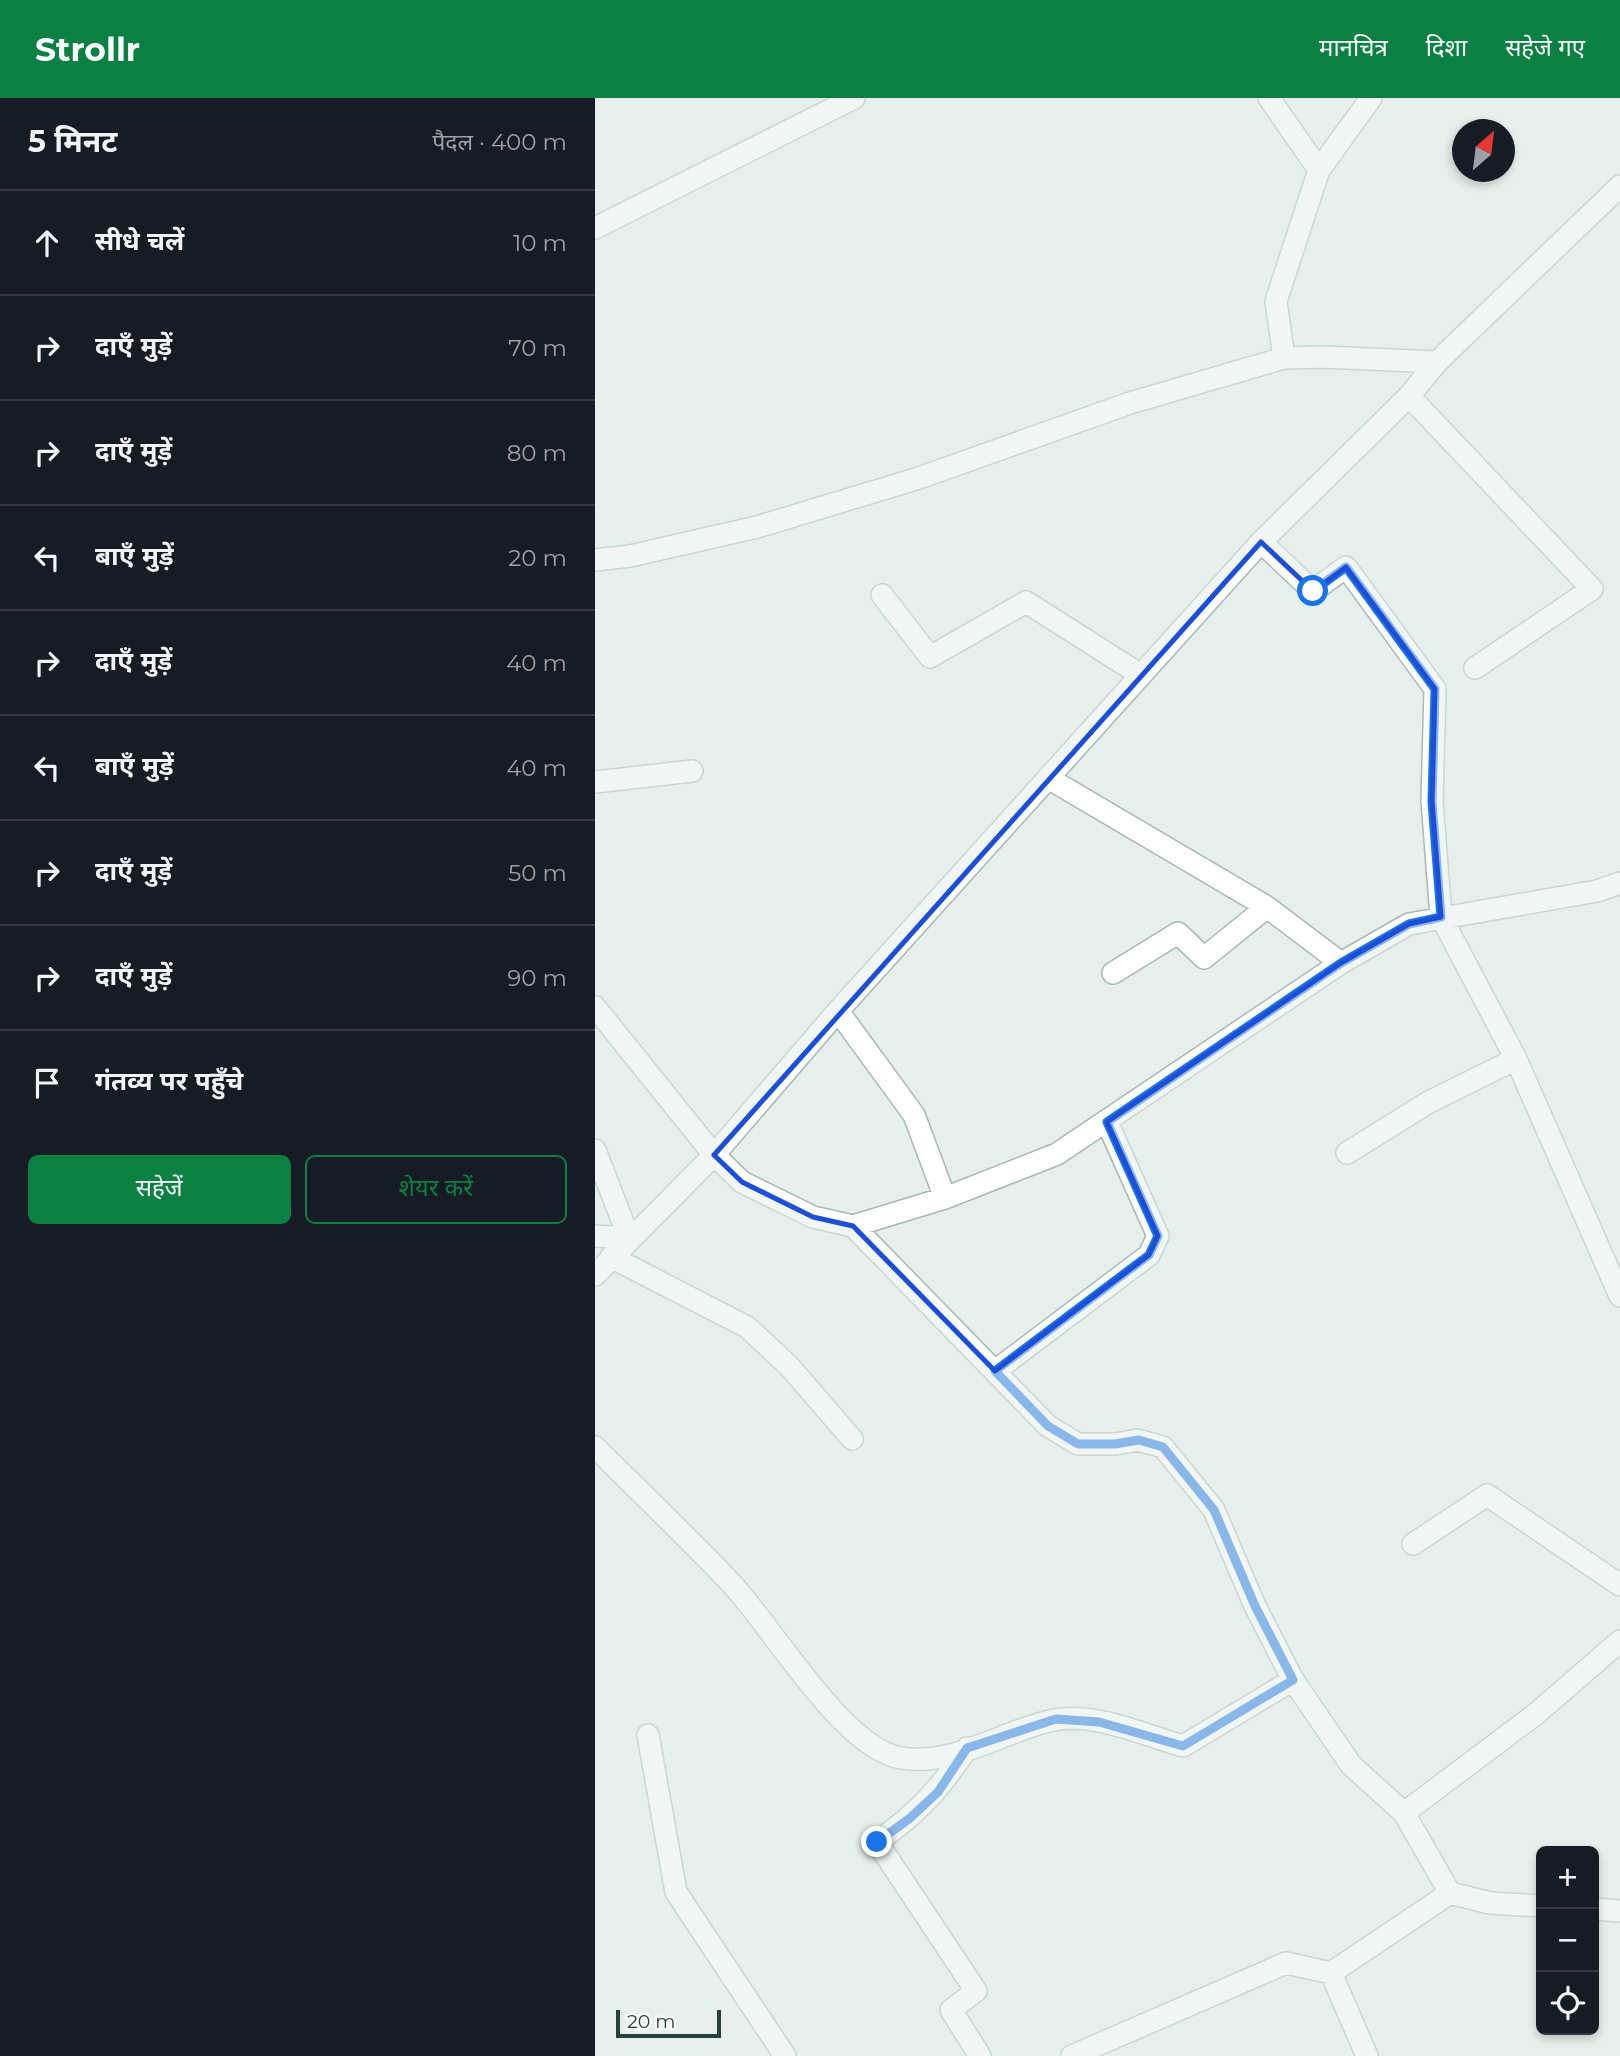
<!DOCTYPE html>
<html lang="hi">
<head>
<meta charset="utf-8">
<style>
  body { margin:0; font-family:Montserrat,"Noto Sans Devanagari",sans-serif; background:#20242c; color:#f1f3f6 }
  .controls { position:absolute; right:21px; bottom:21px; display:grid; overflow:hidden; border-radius:10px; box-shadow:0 4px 10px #0003 }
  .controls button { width:63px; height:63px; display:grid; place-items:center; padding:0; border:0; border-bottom:2px solid #363941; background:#171b24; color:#f1f3f6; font:35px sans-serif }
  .compass { position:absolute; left:857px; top:21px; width:63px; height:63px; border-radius:50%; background:#171b24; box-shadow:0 4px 10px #0003; rotate:28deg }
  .scale { position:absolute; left:21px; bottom:18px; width:105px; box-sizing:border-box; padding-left:7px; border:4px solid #24423a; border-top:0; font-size:19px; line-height:24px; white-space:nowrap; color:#24423a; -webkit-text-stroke:5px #f7fbf9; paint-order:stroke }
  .stop { position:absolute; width:21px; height:21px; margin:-16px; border:5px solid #1a73e8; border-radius:50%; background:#fff }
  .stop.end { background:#1a73e8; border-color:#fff; box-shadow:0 2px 7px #0008 }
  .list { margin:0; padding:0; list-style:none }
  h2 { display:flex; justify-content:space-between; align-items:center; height:91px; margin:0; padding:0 28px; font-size:30px }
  h2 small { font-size:23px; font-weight:400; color:#9ea1a6 }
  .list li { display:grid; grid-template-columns:46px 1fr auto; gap:21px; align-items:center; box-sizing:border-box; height:105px; padding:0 28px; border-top:2px solid #363941 }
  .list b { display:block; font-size:26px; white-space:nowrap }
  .list em { font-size:23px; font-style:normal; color:#9ea1a6 }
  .actions { display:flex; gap:14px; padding:21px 28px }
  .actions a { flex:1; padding:16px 0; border:2px solid #0b8043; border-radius:10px; text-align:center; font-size:24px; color:#0b8043 }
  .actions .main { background:#0b8043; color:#fff }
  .icon { flex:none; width:38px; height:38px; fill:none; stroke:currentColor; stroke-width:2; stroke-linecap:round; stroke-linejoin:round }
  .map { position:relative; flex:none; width:1025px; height:1958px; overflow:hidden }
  header { display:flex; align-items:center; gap:42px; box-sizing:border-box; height:98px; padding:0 35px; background:#0b8043; color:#fff }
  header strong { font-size:33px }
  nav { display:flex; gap:38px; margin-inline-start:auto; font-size:24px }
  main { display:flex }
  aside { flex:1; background:#171b24 }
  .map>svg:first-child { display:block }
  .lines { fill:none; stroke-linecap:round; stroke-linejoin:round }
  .minor-casing { stroke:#a8b8b2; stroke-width:24 }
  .tertiary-casing { stroke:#a8b8b2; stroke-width:24 }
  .minor { stroke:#fff; stroke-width:21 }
  .tertiary { stroke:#fff; stroke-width:21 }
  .route { stroke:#1a73e8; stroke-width:9 }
  .marked { fill:none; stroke:#1d4ed8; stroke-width:5; stroke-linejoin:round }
</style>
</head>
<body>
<header>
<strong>Strollr</strong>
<nav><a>मानचित्र</a><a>दिशा</a><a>सहेजे गए</a></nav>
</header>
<main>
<aside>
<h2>5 मिनट<small>पैदल · 400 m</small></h2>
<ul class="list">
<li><svg class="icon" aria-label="ahead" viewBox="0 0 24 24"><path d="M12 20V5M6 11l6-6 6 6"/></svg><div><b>सीधे चलें</b></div><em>10 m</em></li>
<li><svg class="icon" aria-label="right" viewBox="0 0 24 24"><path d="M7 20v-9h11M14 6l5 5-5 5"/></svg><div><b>दाएँ मुड़ें</b></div><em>70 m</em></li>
<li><svg class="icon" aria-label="right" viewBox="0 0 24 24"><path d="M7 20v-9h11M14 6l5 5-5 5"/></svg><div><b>दाएँ मुड़ें</b></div><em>80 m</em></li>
<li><svg class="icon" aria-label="left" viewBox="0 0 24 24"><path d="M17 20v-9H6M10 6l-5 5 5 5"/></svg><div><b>बाएँ मुड़ें</b></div><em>20 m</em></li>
<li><svg class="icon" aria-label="right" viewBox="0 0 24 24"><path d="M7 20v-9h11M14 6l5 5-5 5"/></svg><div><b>दाएँ मुड़ें</b></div><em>40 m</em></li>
<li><svg class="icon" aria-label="left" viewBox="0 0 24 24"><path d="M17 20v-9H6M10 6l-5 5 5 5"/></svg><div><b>बाएँ मुड़ें</b></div><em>40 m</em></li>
<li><svg class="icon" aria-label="right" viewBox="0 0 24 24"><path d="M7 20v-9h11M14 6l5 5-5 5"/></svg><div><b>दाएँ मुड़ें</b></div><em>50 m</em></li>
<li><svg class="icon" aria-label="right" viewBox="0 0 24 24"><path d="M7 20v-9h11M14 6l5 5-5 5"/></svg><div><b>दाएँ मुड़ें</b></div><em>90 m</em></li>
<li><svg class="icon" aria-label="arrive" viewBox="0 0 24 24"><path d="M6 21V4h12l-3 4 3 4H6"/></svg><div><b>गंतव्य पर पहुँचे</b></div></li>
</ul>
<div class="actions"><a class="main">सहेजें</a><a>शेयर करें</a></div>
</aside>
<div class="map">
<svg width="1025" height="1958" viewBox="0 0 1025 1958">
  <rect width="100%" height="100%" fill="#e6efeb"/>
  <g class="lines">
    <g class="minor-casing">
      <path id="minor" d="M674,0L724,72
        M0,130L259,0
        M689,260L681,203L724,72L776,0
        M814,298L997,491L880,570
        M666,444L718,493L751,469L840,591L837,703L846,819L921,961L1025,1198
        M0,462L35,458L162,429L321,381L535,305L689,260L728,259L842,264
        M287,497L335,559L431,504L546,577
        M453,680L672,809
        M0,684L97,673
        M518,875L583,835L609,860L672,809L746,865
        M0,909L119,1057L147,1084L218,1119L258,1128L453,1328L483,1346H520L543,1342L568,1349L619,1412L660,1508L698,1582L756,1667L809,1715L855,1795L895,1805L946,1808
        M243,913L319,1017L350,1100
        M0,1052L34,1140L0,1138
        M752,1055L834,1004L921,961
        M258,1128L350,1100L462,1056L746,865L814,826L1002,793L1025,785
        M16,1159L152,1229L194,1268L257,1341
        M400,1273L554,1157L563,1138L512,1024
        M0,1349C45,1394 91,1438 135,1484C177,1528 247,1650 306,1660C359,1669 409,1632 459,1622C500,1614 549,1637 588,1648L698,1582
        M818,1446L892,1397L1025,1487
        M53,1637L81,1794L190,1958
        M372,1650C345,1691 323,1715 282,1744L381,1893L356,1912L385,1958
        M809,1715L942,1615L1025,1543
        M999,1811L1025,1813
        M736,1875L772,1958
        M477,1958L691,1865L736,1875L855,1795"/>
    </g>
    <g class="tertiary-casing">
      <path id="tertiary" d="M0,1177L119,1057L243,913L666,444L814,298L842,264L1025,88"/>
    </g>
    <use href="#minor" class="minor"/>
    <use href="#tertiary" class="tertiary"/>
  </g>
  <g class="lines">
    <path class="route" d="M282,1744L314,1721L343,1694L372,1650L461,1621L504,1624L588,1648L698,1582L660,1508L619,1412L568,1349L544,1342L520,1346H483L453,1328L400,1273L554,1157L563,1138L512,1024L746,865L814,826L846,819L837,704L840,591L751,469L718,493"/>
  </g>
  <path d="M0 0H1025V1958H0ZM666,444L718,493L751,469L840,591L837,703L846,819L814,826L746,865L512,1024L563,1138L554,1157L400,1273L258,1128L218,1119L147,1084L119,1057Z" fill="#e6efeb" fill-opacity=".55" fill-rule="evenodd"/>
  <path class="marked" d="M666,444L718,493L751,469L840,591L837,703L846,819L814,826L746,865L512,1024L563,1138L554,1157L400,1273L258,1128L218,1119L147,1084L119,1057Z"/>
</svg>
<div class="controls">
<button>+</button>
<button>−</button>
<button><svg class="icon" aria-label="locate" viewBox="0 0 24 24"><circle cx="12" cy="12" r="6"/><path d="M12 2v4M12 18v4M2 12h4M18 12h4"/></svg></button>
</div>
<svg class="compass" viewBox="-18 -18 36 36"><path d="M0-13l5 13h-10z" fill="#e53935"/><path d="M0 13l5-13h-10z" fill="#9ea1a6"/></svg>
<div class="scale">20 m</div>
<div class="stop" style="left:718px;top:493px"></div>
<div class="stop end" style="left:282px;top:1744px"></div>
</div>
</main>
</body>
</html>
